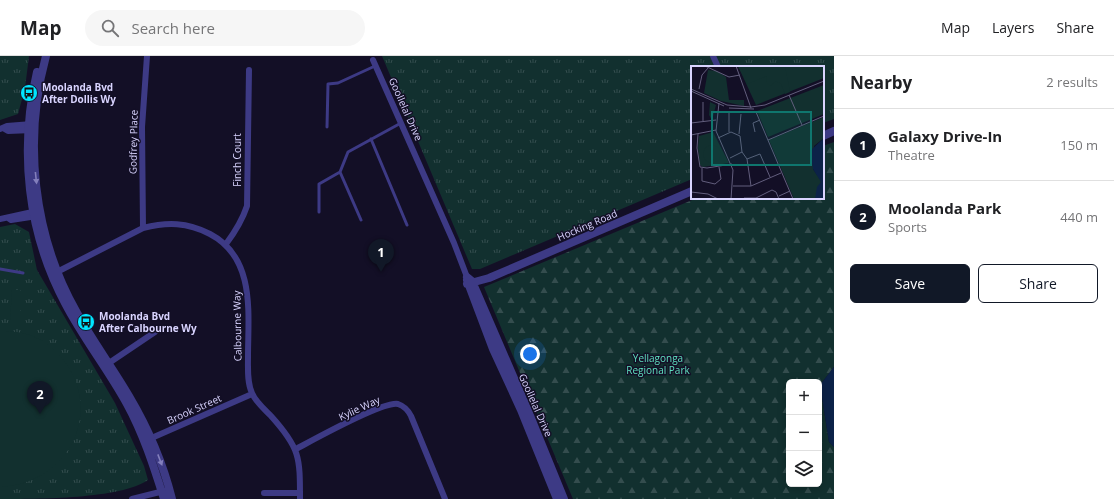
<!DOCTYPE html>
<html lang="en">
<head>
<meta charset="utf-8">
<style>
  body { margin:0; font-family:"Open Sans",sans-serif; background:#f6f6f6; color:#202124 }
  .controls { position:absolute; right:12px; bottom:12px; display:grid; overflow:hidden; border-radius:6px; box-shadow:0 2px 10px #0003 }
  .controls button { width:36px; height:36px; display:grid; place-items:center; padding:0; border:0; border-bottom:1px solid #e0e0e0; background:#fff; color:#202124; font:20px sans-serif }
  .you { position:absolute; left:530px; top:298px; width:14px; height:14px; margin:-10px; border:3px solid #fff; border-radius:50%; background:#1a73e8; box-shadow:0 0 0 6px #1a73e833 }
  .badge { display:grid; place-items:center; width:26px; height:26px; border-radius:50%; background:#111827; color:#fff; font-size:13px; font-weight:700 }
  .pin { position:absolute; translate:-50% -33px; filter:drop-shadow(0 1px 2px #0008) }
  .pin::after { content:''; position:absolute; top:21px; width:14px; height:12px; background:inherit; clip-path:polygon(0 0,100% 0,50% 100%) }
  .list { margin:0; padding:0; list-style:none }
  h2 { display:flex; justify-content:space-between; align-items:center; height:52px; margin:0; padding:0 16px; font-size:17px }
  h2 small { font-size:13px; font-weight:400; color:#757577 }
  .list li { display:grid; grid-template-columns:26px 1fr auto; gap:12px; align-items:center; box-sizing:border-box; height:72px; padding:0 16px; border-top:1px solid #e0e0e0 }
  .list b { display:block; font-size:15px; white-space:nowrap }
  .list p { margin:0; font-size:13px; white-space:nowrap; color:#757577 }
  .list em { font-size:13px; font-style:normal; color:#757577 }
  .actions { display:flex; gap:8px; padding:12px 16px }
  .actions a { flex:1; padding:9px 0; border:1px solid #111827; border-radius:6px; text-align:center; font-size:14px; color:#111827 }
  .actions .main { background:#111827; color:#fff }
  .icon { flex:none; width:22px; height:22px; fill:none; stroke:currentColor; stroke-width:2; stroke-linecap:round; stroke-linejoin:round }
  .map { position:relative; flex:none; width:834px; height:443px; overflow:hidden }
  header { display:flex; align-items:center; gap:24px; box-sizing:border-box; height:56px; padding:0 20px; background:#fff; border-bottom:1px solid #e0e0e0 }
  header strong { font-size:19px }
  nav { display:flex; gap:22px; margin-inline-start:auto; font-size:14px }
  .search { width:280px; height:36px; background:#f6f6f6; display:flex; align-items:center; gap:10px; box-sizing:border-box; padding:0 14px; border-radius:22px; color:#757577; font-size:15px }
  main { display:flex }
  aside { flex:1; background:#fff }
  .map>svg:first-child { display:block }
  .grass { fill:url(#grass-tufts) }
  .forest { fill:url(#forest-firs); fill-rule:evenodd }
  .pitch { fill:#12302f }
  .water { fill:#0c2248 }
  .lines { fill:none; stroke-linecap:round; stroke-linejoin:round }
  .service { stroke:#3d3a85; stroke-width:3 }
  .minor { stroke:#3d3a85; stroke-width:6 }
  .tertiary { stroke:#3d3a85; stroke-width:8 }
  .oneway { fill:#837fbc }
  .labels { text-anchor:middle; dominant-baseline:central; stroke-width:3; stroke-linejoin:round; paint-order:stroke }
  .poi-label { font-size:10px; font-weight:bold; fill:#d9d4ff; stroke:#130f26; text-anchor:start }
  .street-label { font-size:10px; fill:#d9d4ff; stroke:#130f26 }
  .park-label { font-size:10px; fill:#5fe0c0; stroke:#130f26 }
  .inset-road { fill:none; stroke:#625e7d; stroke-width:1 }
  .view { fill:#0f766e; fill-opacity:0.15; stroke:#0f766e; stroke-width:2 }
  .inset-edge { fill:none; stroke:#d9d4ff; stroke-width:2 }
</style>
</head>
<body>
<header>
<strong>Map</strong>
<div class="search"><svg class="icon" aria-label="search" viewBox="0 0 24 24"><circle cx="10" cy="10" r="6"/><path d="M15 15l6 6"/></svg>Search here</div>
<nav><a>Map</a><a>Layers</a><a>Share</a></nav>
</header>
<main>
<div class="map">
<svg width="834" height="443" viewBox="0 0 834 443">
  <defs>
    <pattern id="grass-tufts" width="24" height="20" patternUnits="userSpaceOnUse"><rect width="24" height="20" fill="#12302f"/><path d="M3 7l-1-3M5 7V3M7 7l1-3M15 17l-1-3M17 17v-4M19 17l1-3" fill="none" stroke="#344d4e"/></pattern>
    <pattern id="forest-firs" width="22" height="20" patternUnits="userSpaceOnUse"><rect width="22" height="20" fill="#12302f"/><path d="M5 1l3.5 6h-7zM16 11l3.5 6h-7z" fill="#344d4e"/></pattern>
  </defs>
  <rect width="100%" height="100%" fill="#130f26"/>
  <path class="grass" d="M0,0H29L25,32L18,58L0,64Z
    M382,0H834V63L823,67V11H692V123L480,213H472Z
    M15,168L29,176L37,214L115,347L144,410L148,424C121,443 37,443 0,443V171Z"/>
  <path class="forest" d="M834,86V311L820,329L829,386L834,391V443H573L484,231L697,142H823V90ZM789,326H819V428H789Z"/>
  <path class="pitch" d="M12,234H20V264H10Z
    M0,275C15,275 31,277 44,286C92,318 94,387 43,418C30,426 15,431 0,430Z"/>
  <path class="water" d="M834,311V391L829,386L820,329Z"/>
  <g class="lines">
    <path class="service" d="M327,71L328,28L338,27L375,10
      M371,83L407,169
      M319,156V128L340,116
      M361,164L340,116L348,96L401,67
      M0,213L23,217"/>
    <path class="minor" d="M713,0L718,11
      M373,4L454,187L467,221
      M3,72L8,75L32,74
      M0,73L7,70L32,68
      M8,162L11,164L37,160
      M0,163L37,155
      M143,172L142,71L147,0
      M226,188C235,176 242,165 247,150L249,14
      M55,217L143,172C167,166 187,166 210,178C256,202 248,258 248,301C248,312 247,327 252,337C255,345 265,354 271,360C300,392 300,401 300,443
      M106,309L155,276
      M147,384L252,338
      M296,393C313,384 383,345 398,348C404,350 408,354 411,360L445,443
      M264,437H300
      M132,443L164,435"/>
    <path class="tertiary" d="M46,0C23,84 33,179 76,255C92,284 112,311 129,340C148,372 163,407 172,443
      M37,16C19,93 27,176 65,247C83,282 108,313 127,348C143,377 154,411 164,443
      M823,80L834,75
      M467,221L472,225L529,357L564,443
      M467,224L493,293L521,354L557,443
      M467,228L489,222L692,135"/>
  </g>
  <defs><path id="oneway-solid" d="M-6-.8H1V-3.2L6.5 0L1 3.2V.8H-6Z"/></defs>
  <g class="oneway">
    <use href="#oneway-solid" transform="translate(36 122) rotate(84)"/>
    <use href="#oneway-solid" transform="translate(160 404) rotate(69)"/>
  </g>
  <defs>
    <g id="bus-disc" transform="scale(0.9)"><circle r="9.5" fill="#00e5ff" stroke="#130f26"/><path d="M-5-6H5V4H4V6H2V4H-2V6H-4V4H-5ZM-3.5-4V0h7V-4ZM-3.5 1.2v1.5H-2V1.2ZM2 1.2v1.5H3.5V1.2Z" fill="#111"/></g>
  </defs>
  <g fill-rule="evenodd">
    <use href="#bus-disc" x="29" y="37"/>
    <use href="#bus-disc" x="86" y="266"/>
  </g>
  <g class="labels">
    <g class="poi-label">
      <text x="42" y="31">Moolanda Bvd<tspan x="42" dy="12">After Dollis Wy</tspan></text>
      <text x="99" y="260">Moolanda Bvd<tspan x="99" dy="12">After Calbourne Wy</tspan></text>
    </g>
    <g class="street-label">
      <text transform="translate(406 53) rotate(66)">Goollelal Drive</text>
      <text transform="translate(133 86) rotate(-89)">Godfrey Place</text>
      <text transform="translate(237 104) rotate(-90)">Finch Court</text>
      <text transform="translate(587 169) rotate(-23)">Hocking Road</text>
      <text transform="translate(237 270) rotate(-91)">Calbourne Way</text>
      <text transform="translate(536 349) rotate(66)">Goollelal Drive</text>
      <text transform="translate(359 352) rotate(-25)">Kylie Way</text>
      <text transform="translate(194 353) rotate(-24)">Brook Street</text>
    </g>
    <g class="park-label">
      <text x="658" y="302">Yellagonga<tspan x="658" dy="12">Regional Park</tspan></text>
    </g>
  </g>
  <g transform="translate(691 10)">
    <rect width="133" height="133" fill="#130f26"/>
    <path d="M47,0H133V12L65,39ZM17,4L26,5L35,11L38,34H53V40L30,35L13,27ZM133,19V48L77,71L66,45ZM19,36L25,39L21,54L18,49ZM22,66L38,97L12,101L9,99L7,82L8,70Z" fill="#12302f"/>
    <path d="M47,0H94L99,26L94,28L90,18L85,15L79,20L75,16L76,10L56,18ZM133,51V72L123,80L122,103L131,116L127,127L124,133H103L78,74Z" fill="#12302f"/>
    <path d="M12 88a9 9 0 1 1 18 0a9 9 0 1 1-18 0Z" fill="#12302f"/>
    <path d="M133,72V133H124L126,121L130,116L122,103L119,85Z" fill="#0c2248"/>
    <path class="inset-road" d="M14,0L38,11L49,9M45,0L60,42M0,23L36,39L60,41L74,39L133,15M8,23L11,9L17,2M0,25L33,40M98,29L111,59M28,37L25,65L42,104L40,133M0,40V57M38,42L63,43M65,46L102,133M12,55V36M0,57L25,54M38,66V45M64,66L62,57L69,54M7,68L6,82L9,101L16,102L41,98M48,68L50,48M0,69L25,64M27,72L40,66L49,70L51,86L56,93L60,120M77,74L133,50M39,92L51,86M56,93L69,88L79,111M11,102V115L24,118L30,113L28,101M42,120H60L90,107M0,126L17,128L27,133M88,130L99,125M53,132H65L81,124L85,126L88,133"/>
    <path class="view" d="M21,46H120V99H21Z"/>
    <rect width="133" height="133" class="inset-edge"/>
  </g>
</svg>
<div class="controls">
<button>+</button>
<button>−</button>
<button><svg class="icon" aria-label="layers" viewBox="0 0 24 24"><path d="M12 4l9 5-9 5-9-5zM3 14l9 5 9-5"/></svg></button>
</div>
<div class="you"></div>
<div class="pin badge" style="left:381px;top:216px">1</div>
<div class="pin badge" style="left:40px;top:358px">2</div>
</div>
<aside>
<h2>Nearby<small>2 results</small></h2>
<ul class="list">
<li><span class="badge">1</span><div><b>Galaxy Drive-In</b><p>Theatre</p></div><em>150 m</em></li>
<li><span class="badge">2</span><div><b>Moolanda Park</b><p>Sports</p></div><em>440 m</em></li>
</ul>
<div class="actions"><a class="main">Save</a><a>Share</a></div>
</aside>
</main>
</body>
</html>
